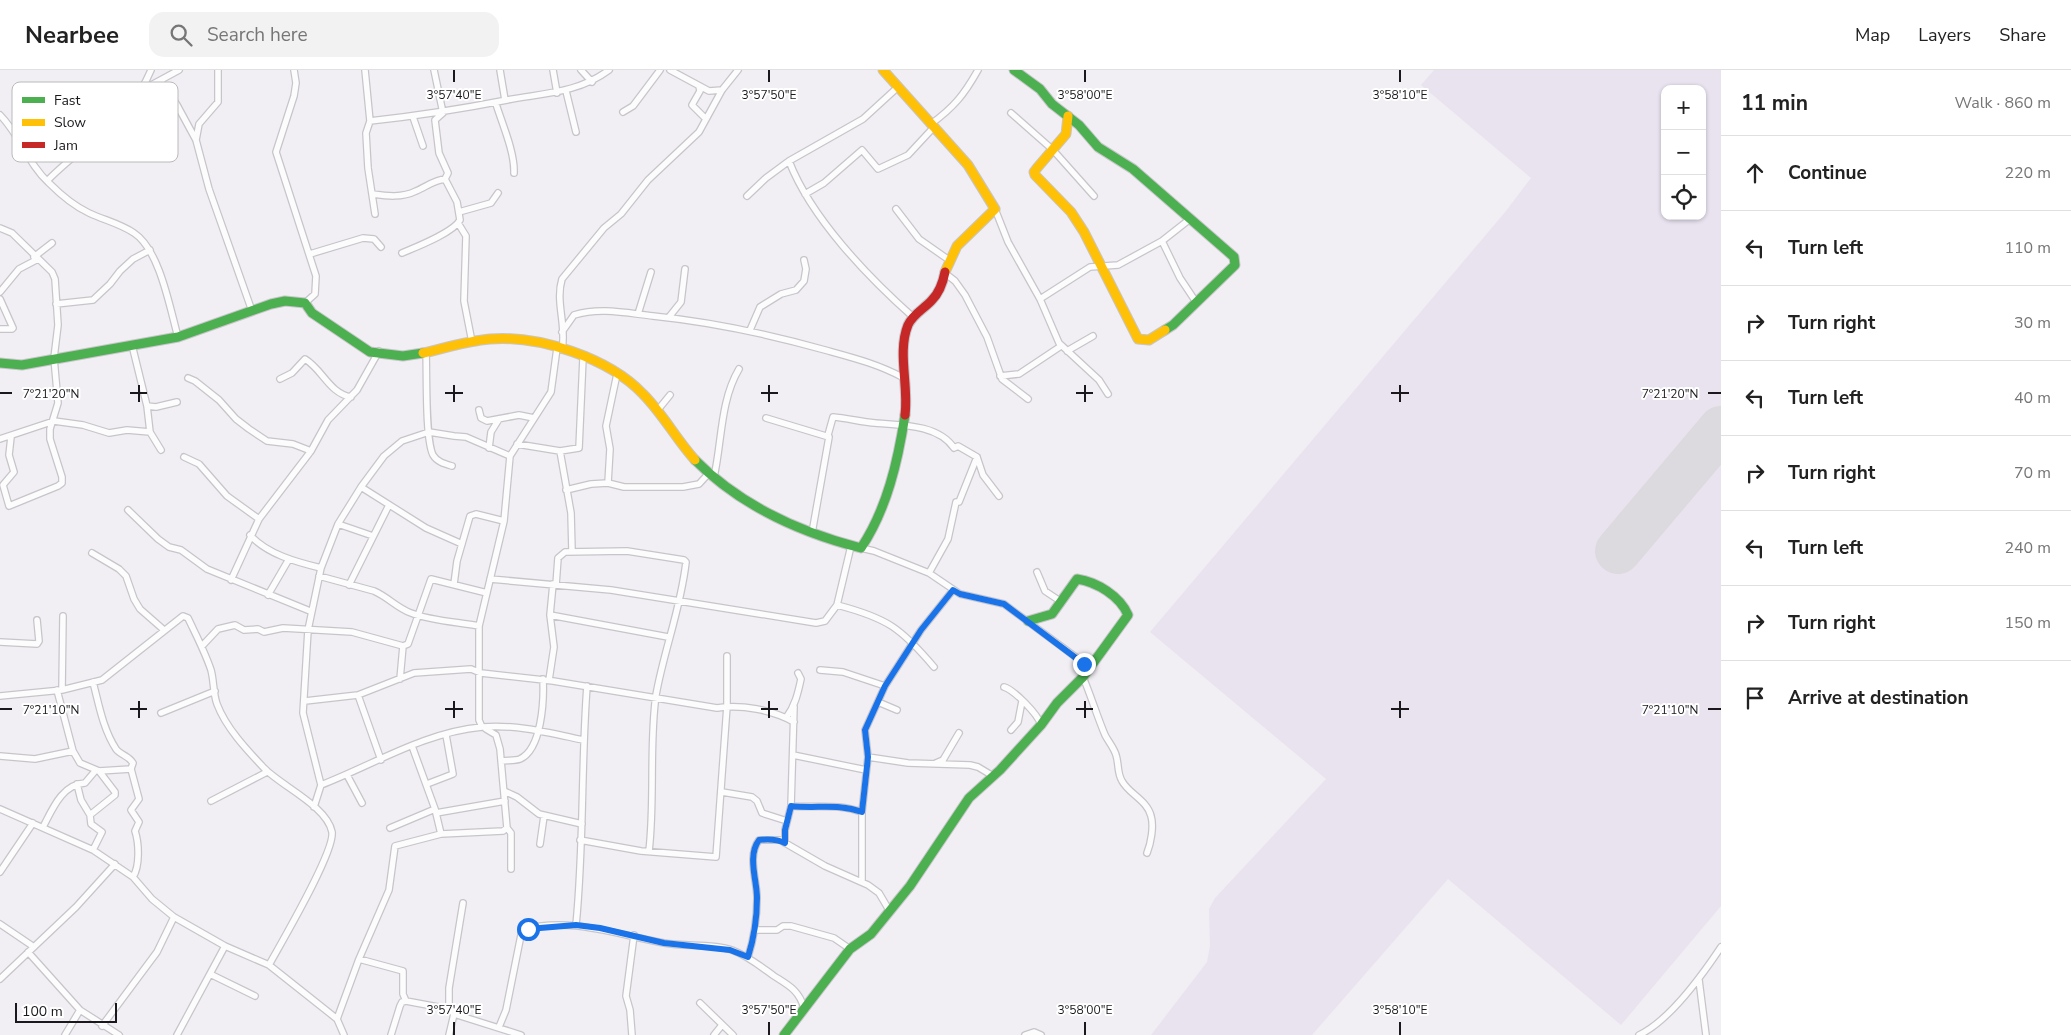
<!DOCTYPE html>
<html lang="en">
<head>
<meta charset="utf-8">
<style>
  body { margin:0; font-family:"Nunito Sans",sans-serif; background:#f2f2f2; color:#222 }
  .controls { position:absolute; right:15px; top:15px; display:grid; overflow:hidden; border-radius:10px; box-shadow:0 1px 4px #0004 }
  .controls button { width:45px; height:45px; display:grid; place-items:center; padding:0; border:0; border-bottom:1px solid #e0e0e0; background:#fff; color:#222; font:25px sans-serif }
  .scale { position:absolute; left:15px; bottom:12px; width:102px; box-sizing:border-box; padding-left:5px; border:2px solid #1a181c; border-top:0; font-size:14px; line-height:18px; white-space:nowrap; color:#1a181c; -webkit-text-stroke:4px #fff; paint-order:stroke }
  .stop { position:absolute; width:15px; height:15px; margin:-11px; border:4px solid #1a73e8; border-radius:50%; background:#fff }
  .stop.end { background:#1a73e8; border-color:#fff; box-shadow:0 1px 5px #0008 }
  .list { margin:0; padding:0; list-style:none }
  h2 { display:flex; justify-content:space-between; align-items:center; height:65px; margin:0; padding:0 20px; font-size:21px }
  h2 small { font-size:16px; font-weight:400; color:#767676 }
  .list li { display:grid; grid-template-columns:32px 1fr auto; gap:15px; align-items:center; box-sizing:border-box; height:75px; padding:0 20px; border-top:1px solid #e0e0e0 }
  .list b { display:block; font-size:19px; white-space:nowrap }
  .list em { font-size:16px; font-style:normal; color:#767676 }
  .icon { flex:none; width:28px; height:28px; fill:none; stroke:currentColor; stroke-width:2; stroke-linecap:round; stroke-linejoin:round }
  .map { position:relative; flex:none; width:1721px; height:965px; overflow:hidden }
  header { display:flex; align-items:center; gap:30px; box-sizing:border-box; height:70px; padding:0 25px; background:#fff; border-bottom:1px solid #e0e0e0 }
  header strong { font-size:24px }
  nav { display:flex; gap:28px; margin-inline-start:auto; font-size:18px }
  .search { width:350px; height:45px; background:#f2f2f2; display:flex; align-items:center; gap:12px; box-sizing:border-box; padding:0 18px; border-radius:15px; color:#767676; font-size:19px }
  main { display:flex }
  aside { flex:1; background:#fff }
  .map>svg:first-child { display:block }
  .built { fill:#e9e3f0; fill-rule:evenodd }
  .lines { fill:none; stroke-linecap:round; stroke-linejoin:round }
  .runway { stroke:#dcdade; stroke-width:46 }
  .street-casing { stroke:#c7c5ca; stroke-width:8 }
  .fast-casing { stroke:#c7c5ca; stroke-width:11 }
  .slow-casing { stroke:#c7c5ca; stroke-width:11 }
  .jam-casing { stroke:#c7c5ca; stroke-width:11 }
  .street { stroke:#fdfcfd; stroke-width:5.5 }
  .fast { stroke:#4caf50; stroke-width:9 }
  .slow { stroke:#ffc107; stroke-width:9 }
  .jam { stroke:#c62828; stroke-width:9 }
  .route { stroke:#1a73e8; stroke-width:6 }
  .ticks { fill:none; stroke:#1a181c; stroke-width:2 }
  .key { fill:#fff; stroke:#bababb; stroke-width:1 }
  .key-label { font-size:14px; fill:#1a181c }
  .ticks-label { font-size:12px; text-anchor:middle; fill:#1a181c; stroke:#fff; stroke-width:4; stroke-linejoin:round; paint-order:stroke }
</style>
</head>
<body>
<header>
<strong>Nearbee</strong>
<div class="search"><svg class="icon" aria-label="search" viewBox="0 0 24 24"><circle cx="10" cy="10" r="6"/><path d="M15 15l6 6"/></svg>Search here</div>
<nav><a>Map</a><a>Layers</a><a>Share</a></nav>
</header>
<main>
<div class="map">
<svg width="1721" height="965" viewBox="0 0 1721 965">
  <rect width="100%" height="100%" fill="#f1eef4"/>
  <path class="built" d="M1434,0H1721V836L1621,955L1448,809L1312,965H1151L1207,892L1210,876L1209,839L1215,828L1326,709L1150,562L1506,141L1531,108L1421,15ZM1665,19H1702V146H1665Z"/>
  <g class="lines">
    <path class="runway" d="M1618,481L1721,359"/>
    <g class="street-casing">
      <path id="street" d="M294,0L296,13L294,26L276,82L316,206L315,224L305,233
        M365,0L370,51L366,63L368,98L375,144
        M500,0L505,30
        M553,0L557,23
        M581,0L592,12
        M670,0L709,21L722,20
        M161,11L177,35L196,70L209,119L252,241
        M699,16L700,21L692,35L706,49
        M144,19L179,0
        M566,21L576,62
        M496,34C502,53 515,83 514,103
        M623,42L633,36L660,0
        M1011,43L1053,80L1094,126
        M0,45C20,65 28,94 49,113C61,125 74,136 89,143C104,150 121,154 134,163C160,180 170,239 178,267
        M413,47L423,76
        M370,51C416,46 461,39 507,30C544,23 578,23 609,0
        M931,54C954,37 964,25 978,0
        M196,70L199,54L218,32V0
        M789,91C811,148 868,207 913,247
        M47,111C82,75 132,48 151,0
        M372,124C387,126 402,128 416,121C426,117 434,110 445,109
        M805,124L824,113L862,80L878,99L908,85L934,57
        M747,126L766,108L789,91L863,49L898,17
        M896,139L919,169L949,190
        M995,139L1008,172L1040,229L1059,273L1099,310L1108,324
        M459,142L491,133L498,123
        M458,153L466,166L464,231L472,272
        M0,158L12,163L52,202L55,209L58,255L54,288L58,333L50,359V369L62,407V413L58,416L9,436L3,415L14,402L9,385L11,367
        M1162,171L1180,208L1196,232
        M402,183C416,177 453,163 460,150L457,132L445,109L448,103L439,83L435,50L443,43L434,0
        M310,184L363,168L374,169L381,177
        M34,187L52,173
        M946,204L955,211L965,225L987,267L1002,309L1028,329
        M0,222L19,199L38,189
        M0,229L13,258L12,259H0
        M1040,229L1090,197L1118,195L1162,171L1190,149
        M56,234L93,230L110,214L120,201L133,189L150,180
        M638,244L651,202
        M669,247L681,232L685,199
        M750,260L760,237L781,224L796,220L804,211L806,199L804,190
        M562,262L574,245C600,237 626,243 653,246C712,252 768,264 825,280C854,288 878,294 904,308
        M132,275L147,336L150,362L161,380
        M562,280C567,257 555,232 562,209L604,158L621,144L648,110L699,62L722,20L738,0
        M1067,281L1093,266
        M426,282C427,304 425,369 433,385C437,392 445,394 452,396
        M1000,306L1019,304L1061,276
        M188,308L195,311L219,330L236,349L249,359L267,371L293,374L311,381
        M280,309L292,303L305,289C323,300 329,323 351,327
        M147,336L156,337L177,332
        M479,340L481,348L487,351L519,345L534,348
        M657,341L670,325
        M766,348L829,367L812,463
        M828,365L833,347C847,348 861,352 875,353C900,355 938,354 954,378L958,376L977,387L983,405L999,426
        M0,369L54,351L83,355L109,363L127,360L150,362
        M517,374L560,381L579,378L583,288
        M489,378L491,362L499,349
        M560,381L571,443L572,481
        M184,387L199,394L227,426L259,449
        M714,407C722,372 720,331 739,299
        M608,413L610,379L606,356L617,304
        M361,417L426,458L462,474
        M566,420L591,414L608,413L624,417H683L699,414L709,403
        M128,440L158,469L169,477L181,480L207,499L310,541
        M338,454L373,466
        M250,465C267,484 296,492 321,498
        M861,478L874,481L929,503L960,524L1004,534L1077,588L1087,601
        M92,483L119,499L126,506L134,529L140,539L164,560
        M1037,502L1045,521L1060,531
        M929,503L948,469L956,432H959L977,387
        M319,506L374,521C388,527 397,538 411,543C432,551 457,552 479,556
        M490,509L611,520L816,553L825,551L837,535L851,476
        M231,510L259,449L311,381L328,350L357,320L379,281
        M454,514L457,491L470,446L476,444L504,451
        M349,515L389,435
        M556,515L558,488L565,482L627,481L684,490L686,492C681,538 664,580 656,625C649,674 655,730 649,781
        M268,525L289,489
        M837,535C887,548 901,558 934,597
        M550,545L668,567
        M0,572L37,574L39,571L37,550
        M202,576L218,559L235,555L244,560L258,559L264,562L283,558L352,562L403,576
        M820,600L843,602L885,616
        M1083,607C1091,626 1097,646 1105,665C1108,671 1114,678 1116,685C1119,694 1117,703 1122,711C1129,724 1147,730 1151,746C1154,756 1151,773 1147,783
        M400,609L403,576L408,574L431,509L487,523
        M549,610L554,577L550,545L553,514
        M93,612C99,635 103,659 116,679C120,685 128,685 133,693L131,699L139,729L131,740L139,752L135,761C139,773 140,796 133,807
        M1004,617C1014,620 1038,644 1041,655
        M57,620L73,681L80,693L99,701L131,699
        M62,620L63,546
        M358,625L381,690
        M0,626L62,620L102,610L183,546L188,548C196,565 205,582 211,600C214,611 213,623 217,634C226,658 247,680 264,698C281,716 327,736 332,762C335,782 281,873 269,895
        M305,631L358,625L414,603L471,599L481,603L553,611L717,638C741,634 773,640 794,652
        M878,632L897,640
        M161,643L215,621
        M786,648C795,636 798,623 801,609L798,603
        M482,657L479,650V556L504,451L510,386L551,322L557,278
        M486,659L496,665L500,679L507,758L511,763V799
        M1011,660L1018,652L1022,631
        M412,676L435,739L441,764
        M793,685L866,700
        M0,686L35,689L73,681
        M868,687L908,693L970,695L978,697L993,706
        M501,691C507,690 515,691 520,689C542,679 544,630 543,609
        M936,693L943,690L959,663
        M347,705L362,733
        M77,714L81,730L90,745L91,754L102,762L93,780
        M427,714L453,704L446,665
        M321,715C373,695 425,662 482,657C516,654 550,663 583,670
        M504,721L517,727L539,744L582,754
        M722,722L752,727L757,731L762,743L787,751
        M211,731L267,702
        M791,736C816,738 838,733 862,742
        M314,737L321,715L303,643L308,560L321,498L338,454L361,417L384,386L402,371L429,362L454,366L466,367L510,386
        M0,739L93,780L133,807L152,829L174,847L225,876L269,895L337,949L344,965
        M436,743L505,731
        M90,745L115,725V722L99,701
        M43,757C52,740 62,714 85,713L96,700
        M390,758L435,739
        M580,770L641,781L716,787L727,636V586
        M785,773V760L791,736L794,637
        M540,774L544,746
        M0,802L33,753
        M862,812V742L868,687L865,660L885,616L921,560L953,520
        M0,854L34,877
        M576,855C584,776 581,696 587,616
        M755,860H777L783,856H791L834,868L850,879
        M28,882L80,940L119,965
        M748,887C754,868 757,848 757,828C757,810 747,786 759,770H780L825,796L868,815L879,823L889,840
        M359,889L403,901V924L406,931
        M210,904L255,926
        M0,909L76,837L115,794
        M1699,910L1706,965
        M700,933L733,965
        M449,939V918L463,833
        M337,949L359,889L389,820L395,776L441,764L503,761L507,758
        M102,956L157,882L174,847
        M499,957L506,940L522,860C570,846 617,865 664,873C686,877 711,873 732,880C748,886 760,896 774,906C788,915 799,920 804,938
        M65,965L80,940
        M177,965L225,876
        M391,965L400,936L402,932L406,931L449,939L454,944L521,965
        M449,965L454,944
        M632,965L630,940L626,926L634,865
        M714,965L722,955
        M1025,965L1034,962L1041,965
        M1639,965C1669,951 1703,904 1721,877"/>
    </g>
    <g class="fast-casing">
      <path id="fast" d="M1014,0L1040,19L1052,34L1079,55L1098,77L1133,99L1234,187L1235,195L1173,255L1165,260
        M0,293L22,295L178,267L271,234L285,231L305,233L312,243L370,282L403,286L423,283
        M695,390C741,436 798,462 861,478C887,439 898,391 905,345
        M784,965L850,879L871,864L910,816L969,728L1000,700L1041,655L1057,633L1083,607L1128,545C1120,526 1097,512 1077,509L1052,544L1028,551"/>
    </g>
    <g class="slow-casing">
      <path id="slow" d="M883,0L968,95L995,139L957,176L945,202
        M1068,46L1066,64L1037,98L1034,102L1035,105L1071,142L1084,162L1138,269L1149,270L1165,260
        M423,283C445,278 467,271 490,269C539,265 609,288 643,324C663,344 676,369 695,390"/>
    </g>
    <g class="jam-casing">
      <path id="jam" d="M905,345C909,317 897,282 908,255C913,244 924,239 932,230C940,222 943,212 945,202"/>
    </g>
    <use href="#street" class="street"/>
    <use href="#fast" class="fast"/>
    <use href="#slow" class="slow"/>
    <use href="#jam" class="jam"/>
  </g>
  <g class="lines">
    <path class="route" d="M528,859L576,855L600,858L664,873L730,880L748,887C754,868 757,849 757,828C757,810 747,786 759,770C768,769 777,769 785,773V760L791,736C816,739 838,733 862,742L868,687L865,660L885,616L921,560L953,520L960,524L1004,534L1084,594"/>
  </g>
  <path class="ticks" d="M454,0V12M769,0V12M1085,0V12M1400,0V12M139,315V332M454,315V332M769,315V332M1085,315V332M1400,315V332M0,323H12M130,323H147M445,323H463M761,323H778M1076,323H1093M1391,323H1409M1708,323H1721M139,631V648M454,631V648M769,631V648M1085,631V648M1400,631V648M0,639H12M130,639H147M445,639H463M761,639H778M1076,639H1093M1391,639H1409M1708,639H1721M454,952V965M769,952V965M1085,952V965M1400,952V965"/>
  <rect x="12" y="12" width="166" height="80" rx="8" class="key"/>
  <rect x="22" y="27" width="23" height="6" fill="#4caf50"/>
  <rect x="22" y="49" width="23" height="7" fill="#ffc107"/>
  <rect x="22" y="72" width="23" height="6" fill="#c62828"/>
  <g class="key-label">
    <text x="54" y="35">Fast</text>
    <text x="54" y="57">Slow</text>
    <text x="54" y="80">Jam</text>
  </g>
  <g class="ticks-label">
    <text x="454" y="29">3°57'40"E</text>
    <text x="769" y="29">3°57'50"E</text>
    <text x="1085" y="29">3°58'00"E</text>
    <text x="1400" y="29">3°58'10"E</text>
    <text x="51" y="328">7°21'20"N</text>
    <text x="1670" y="328">7°21'20"N</text>
    <text x="51" y="644">7°21'10"N</text>
    <text x="1670" y="644">7°21'10"N</text>
    <text x="454" y="944">3°57'40"E</text>
    <text x="769" y="944">3°57'50"E</text>
    <text x="1085" y="944">3°58'00"E</text>
    <text x="1400" y="944">3°58'10"E</text>
  </g>
</svg>
<div class="controls">
<button>+</button>
<button>−</button>
<button><svg class="icon" aria-label="locate" viewBox="0 0 24 24"><circle cx="12" cy="12" r="6"/><path d="M12 2v4M12 18v4M2 12h4M18 12h4"/></svg></button>
</div>
<div class="scale">100 m</div>
<div class="stop" style="left:528px;top:859px"></div>
<div class="stop end" style="left:1084px;top:594px"></div>
</div>
<aside>
<h2>11 min<small>Walk · 860 m</small></h2>
<ul class="list">
<li><svg class="icon" aria-label="ahead" viewBox="0 0 24 24"><path d="M12 20V5M6 11l6-6 6 6"/></svg><div><b>Continue</b></div><em>220 m</em></li>
<li><svg class="icon" aria-label="left" viewBox="0 0 24 24"><path d="M17 20v-9H6M10 6l-5 5 5 5"/></svg><div><b>Turn left</b></div><em>110 m</em></li>
<li><svg class="icon" aria-label="right" viewBox="0 0 24 24"><path d="M7 20v-9h11M14 6l5 5-5 5"/></svg><div><b>Turn right</b></div><em>30 m</em></li>
<li><svg class="icon" aria-label="left" viewBox="0 0 24 24"><path d="M17 20v-9H6M10 6l-5 5 5 5"/></svg><div><b>Turn left</b></div><em>40 m</em></li>
<li><svg class="icon" aria-label="right" viewBox="0 0 24 24"><path d="M7 20v-9h11M14 6l5 5-5 5"/></svg><div><b>Turn right</b></div><em>70 m</em></li>
<li><svg class="icon" aria-label="left" viewBox="0 0 24 24"><path d="M17 20v-9H6M10 6l-5 5 5 5"/></svg><div><b>Turn left</b></div><em>240 m</em></li>
<li><svg class="icon" aria-label="right" viewBox="0 0 24 24"><path d="M7 20v-9h11M14 6l5 5-5 5"/></svg><div><b>Turn right</b></div><em>150 m</em></li>
<li><svg class="icon" aria-label="arrive" viewBox="0 0 24 24"><path d="M6 21V4h12l-3 4 3 4H6"/></svg><div><b>Arrive at destination</b></div></li>
</ul>
</aside>
</main>
</body>
</html>
